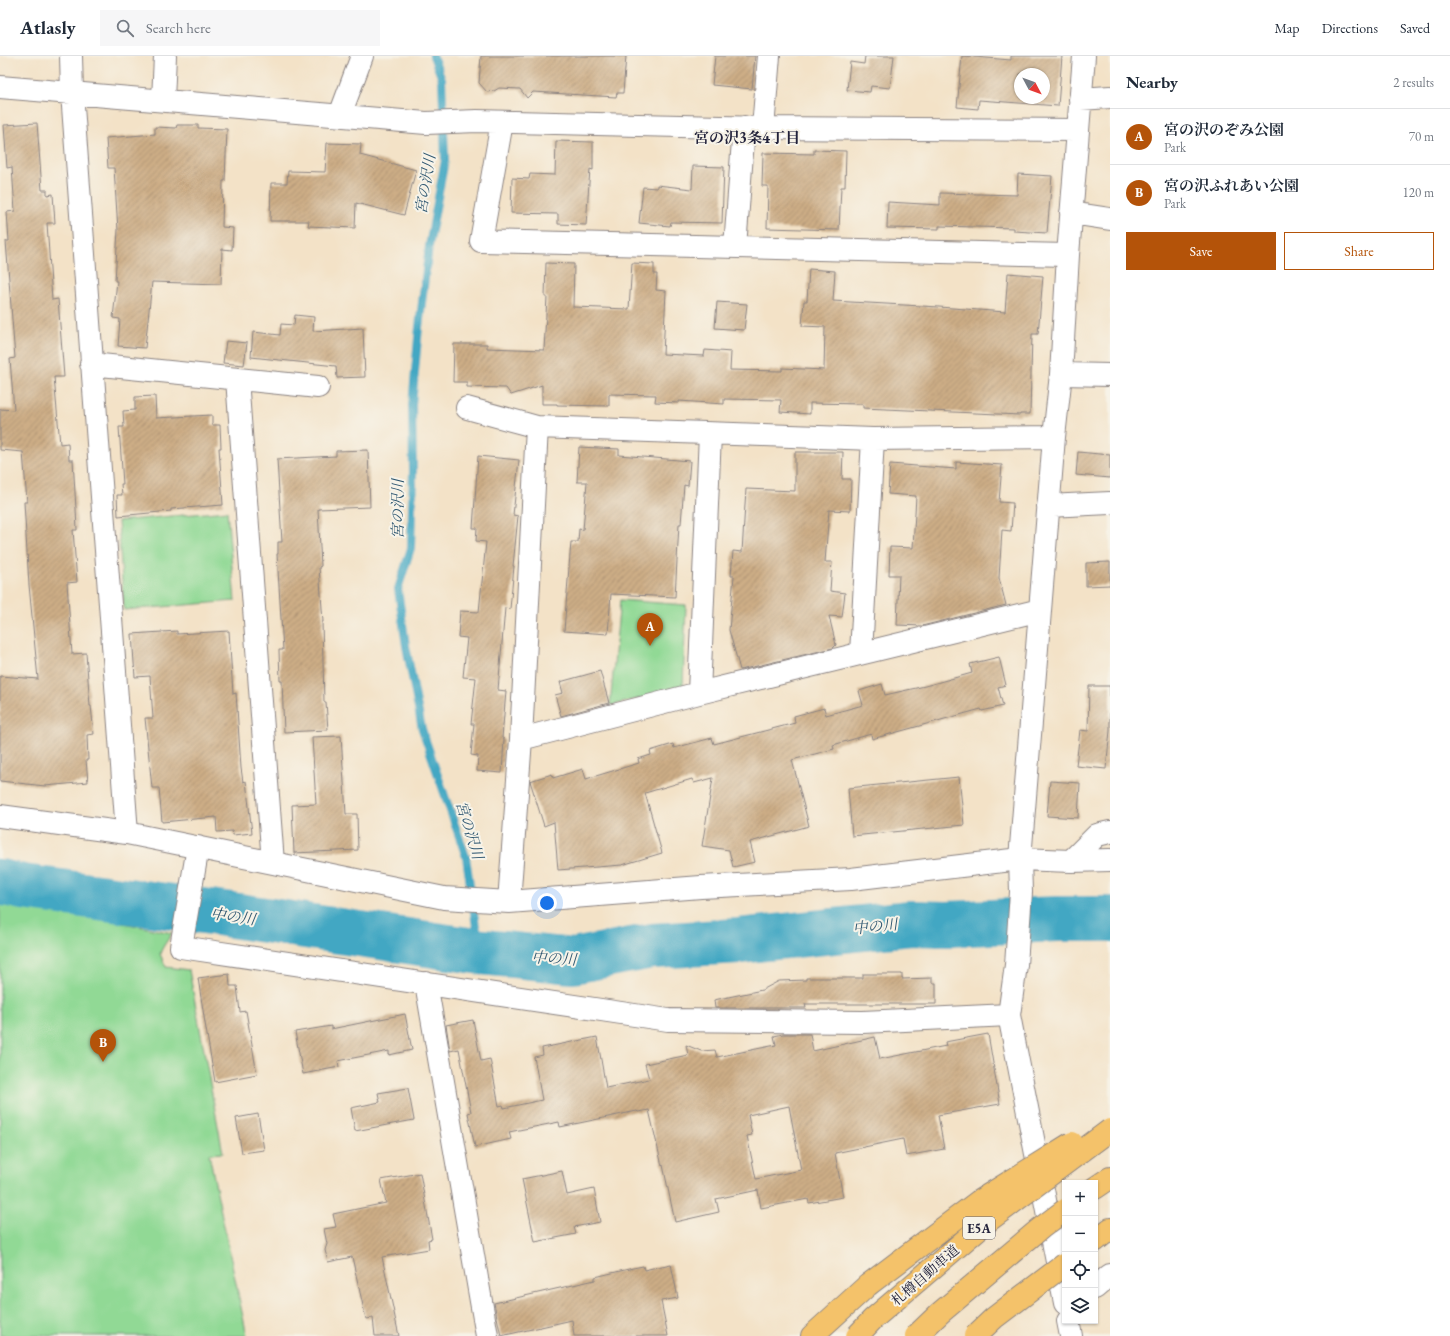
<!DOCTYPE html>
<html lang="en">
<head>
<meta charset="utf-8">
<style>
  body { margin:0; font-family:"EB Garamond","Noto Serif JP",serif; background:#f6f6f7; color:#1f2937 }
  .controls { position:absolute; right:12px; bottom:12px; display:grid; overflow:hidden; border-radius:0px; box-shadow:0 1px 3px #0004 }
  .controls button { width:36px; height:36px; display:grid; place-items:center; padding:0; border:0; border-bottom:1px solid #e0e1e3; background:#fff; color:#1f2937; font:20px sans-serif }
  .compass { position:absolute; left:1014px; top:12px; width:36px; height:36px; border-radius:50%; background:#fff; box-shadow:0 1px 3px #0004; rotate:131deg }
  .you { position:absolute; left:547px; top:847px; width:14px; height:14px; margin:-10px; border:3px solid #fff; border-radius:50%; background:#1a73e8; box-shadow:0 0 0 6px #1a73e833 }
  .badge { display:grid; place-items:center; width:26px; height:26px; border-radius:50%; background:#b45309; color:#fff; font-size:13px; font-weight:700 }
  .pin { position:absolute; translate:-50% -33px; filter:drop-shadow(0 1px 2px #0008) }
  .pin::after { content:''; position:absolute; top:21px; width:14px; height:12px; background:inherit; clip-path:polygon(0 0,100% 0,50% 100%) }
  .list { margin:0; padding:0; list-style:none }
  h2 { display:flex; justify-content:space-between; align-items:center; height:52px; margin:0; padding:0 16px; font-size:17px }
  h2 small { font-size:13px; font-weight:400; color:#747a83 }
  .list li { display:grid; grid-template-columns:26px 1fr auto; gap:12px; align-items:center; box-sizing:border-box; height:56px; padding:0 16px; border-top:1px solid #e0e1e3 }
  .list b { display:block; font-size:15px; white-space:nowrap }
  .list p { margin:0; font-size:13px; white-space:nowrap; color:#747a83 }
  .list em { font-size:13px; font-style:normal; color:#747a83 }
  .actions { display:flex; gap:8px; padding:12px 16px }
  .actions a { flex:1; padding:9px 0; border:1px solid #b45309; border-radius:0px; text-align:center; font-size:14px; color:#b45309 }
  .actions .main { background:#b45309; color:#fff }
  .icon { flex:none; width:22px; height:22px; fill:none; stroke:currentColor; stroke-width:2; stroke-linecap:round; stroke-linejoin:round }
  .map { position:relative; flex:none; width:1110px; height:1280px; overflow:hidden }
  header { display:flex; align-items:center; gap:24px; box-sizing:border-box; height:56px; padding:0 20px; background:#fff; border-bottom:1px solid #e0e1e3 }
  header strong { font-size:19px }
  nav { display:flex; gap:22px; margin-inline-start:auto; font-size:14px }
  .search { width:280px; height:36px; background:#f6f6f7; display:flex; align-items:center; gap:10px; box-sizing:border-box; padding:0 14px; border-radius:0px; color:#747a83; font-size:15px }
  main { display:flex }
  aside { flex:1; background:#fff }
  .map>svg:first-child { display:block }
  .green { fill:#91d995; stroke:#5a7e68 }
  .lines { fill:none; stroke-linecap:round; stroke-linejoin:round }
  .stream { stroke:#43a7c3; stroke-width:8 }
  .river { stroke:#43a7c3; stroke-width:46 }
  .building { fill:url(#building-hatch); fill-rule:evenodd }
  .minor-casing { stroke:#8a8281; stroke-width:24 }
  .highway-casing { stroke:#8a8281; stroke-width:24 }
  .minor { stroke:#fff; stroke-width:22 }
  .highway { stroke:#f4c26a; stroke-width:22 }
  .highway-bridge-casing { stroke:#8a8281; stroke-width:24; stroke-linecap:butt }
  .highway-bridge { stroke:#f4c26a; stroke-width:22 }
  .labels { text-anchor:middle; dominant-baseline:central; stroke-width:4; stroke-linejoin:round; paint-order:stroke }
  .shield { fill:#f7f3e8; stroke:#62616f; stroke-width:1 }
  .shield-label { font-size:13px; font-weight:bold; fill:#22223b }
  .street-label { font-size:14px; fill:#22223b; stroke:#f7f3e8 }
  .neighbourhood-label { font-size:15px; font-weight:bold; fill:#22223b; stroke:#f7f3e8 }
  .water-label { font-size:15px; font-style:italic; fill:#2f5771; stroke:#f7f3e8 }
</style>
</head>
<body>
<header>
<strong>Atlasly</strong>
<div class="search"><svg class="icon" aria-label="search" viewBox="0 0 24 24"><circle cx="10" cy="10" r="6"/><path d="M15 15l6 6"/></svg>Search here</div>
<nav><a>Map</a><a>Directions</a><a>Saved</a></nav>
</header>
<main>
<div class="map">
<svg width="1110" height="1280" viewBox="0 0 1110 1280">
  <defs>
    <pattern id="building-hatch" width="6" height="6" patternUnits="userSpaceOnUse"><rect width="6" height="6" fill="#cdad86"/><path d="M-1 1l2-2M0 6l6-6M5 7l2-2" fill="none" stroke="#a68c6f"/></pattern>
  </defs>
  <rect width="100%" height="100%" fill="#f7f3e8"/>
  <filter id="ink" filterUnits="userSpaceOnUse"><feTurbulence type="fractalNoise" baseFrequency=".025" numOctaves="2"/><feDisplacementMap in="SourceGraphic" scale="8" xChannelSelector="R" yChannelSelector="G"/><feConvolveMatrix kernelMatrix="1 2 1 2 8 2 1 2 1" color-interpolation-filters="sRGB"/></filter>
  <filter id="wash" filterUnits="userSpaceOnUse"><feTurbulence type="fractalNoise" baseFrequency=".012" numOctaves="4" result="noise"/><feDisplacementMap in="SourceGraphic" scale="16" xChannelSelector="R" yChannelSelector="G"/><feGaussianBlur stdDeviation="0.9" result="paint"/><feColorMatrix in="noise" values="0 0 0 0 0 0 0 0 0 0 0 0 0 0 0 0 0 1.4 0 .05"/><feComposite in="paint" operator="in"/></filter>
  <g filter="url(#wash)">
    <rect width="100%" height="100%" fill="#f3e2c7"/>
    <path class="green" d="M227,455L235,545L124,554L118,465Z
      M620,544L686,549L683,631L610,650Z
      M0,842L55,851L84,859L172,877C168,884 162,891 160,898L166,911L189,914L223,1097L209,1098L247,1280H0Z"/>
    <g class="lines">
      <path class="stream" d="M433,0L442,23L445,104L429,190L419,271L412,349L413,415L411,492L398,533L406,590L422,673L466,801L476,871L482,896"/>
      <path class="river" d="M0,826L23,831L211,856L482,896L573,905L652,890L739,885L911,867L947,868L1058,863H1110"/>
    </g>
    <g id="blocks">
      <path class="building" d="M481,0H626L623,37H617L616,41L533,36L527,42L520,33L499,32L494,35L487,36L479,27Z
        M715,0H755L752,33L712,29Z
        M865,0H894L890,32L871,30L870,36L847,34L850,6L864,8Z
        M962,0L1011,4V0H1062L1058,50L979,44L978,53L957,51ZM1020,18H1044V42H1020Z
        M37,67L42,134H47V139L53,138L55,167H47L52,244L58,243L64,321H54L60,388L68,387L69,404H73L76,453L77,474H73L77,526L67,527L72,598L86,597L90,650H91L94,678L87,679L88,704H86L88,726L45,730L0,725V620L38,623L29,529L24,446H27L23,396L0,394V353L14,354L10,303L15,302L6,185H9L7,156L15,155L12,111L7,112L4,69Z
        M177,69H198V72L227,73L225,125H223L222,171L233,172L232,194L222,193L221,228L152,226L145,292L118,290L120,263L113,262L117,225H115L118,174L114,112H108L106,82L155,78V71L176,72Z
        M556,85L593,86V114L590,113L586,169L558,168V158L511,157L512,122L529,123L530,118L555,119Z
        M327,87L361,88L360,99L416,114L404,159L356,147L355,172L308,170L309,165H270L271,127H287L288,115L325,116Z
        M814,94L846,95L845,131H841L839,174L767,172L768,130H762L763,97L814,98Z
        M693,110L724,111L722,167L671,166L670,170L639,167L643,131L657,132V129L692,133Z
        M1018,118L1052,120L1047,177L1014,175V172L939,170V173L887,172L888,146L940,149V137L1017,139Z
        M546,207L574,208L573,251L629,253L632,207L654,208V218H657L656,234L666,235L663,298L704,300L705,294L731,296L730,314L782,315V312L824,314L825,271L802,270L804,245H807L809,213L835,215L833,245L939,251L1005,256L1008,217L1043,220L1038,278H1032L1030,358H1020V359L863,352V348L810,347V358L780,356L781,344L724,343V348L679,345V347L655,346L656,339L609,338V350L557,349V348H542V329L511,339L506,332L467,331V326H453L454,288H487V292L544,294L547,241H545Z
        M717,246L747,248L744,274L715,272Z
        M295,259L314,261L313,275L363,272L365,321L337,322L336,310L251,301L253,276L280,279L281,268L294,269Z
        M226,285L247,287L244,309L223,307Z
        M155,340L156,362L212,359V369H220L221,392H219L223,449L171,453V455L118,460L117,439H122L121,428H123L119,371H124L123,355L135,354V341Z
        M579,391L619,393V399L690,405L688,430L684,429L681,468H679L675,541L611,538L608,578L564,575L571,486H578L579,473L583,474L587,426H577Z
        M368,394L370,451L318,453L321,510L319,511L323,566H322L324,646H326L328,674L284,676L282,625H280L279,594H283L277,498H278V486H282L277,403L336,400V395Z
        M795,396H843L842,423H851L850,455L829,454L825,506H832L830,535L845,537L842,561L829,560L836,589L833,592L740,614L729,574L734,520H731L733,495L742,496L746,433L795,435Z
        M1078,396L1110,399V422L1076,419Z
        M478,400L519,404L513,459L518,460L513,510H514L510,553L505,552L498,634L506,635L502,682L504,683L502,717L477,715L478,700L471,699L474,668H471L476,622L463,621L467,582L458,581L460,555L479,556L486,486L476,485L477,472H473Z
        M956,406L1002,409L999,446L1013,447L1011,475L1002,474L999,522L1006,549L922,570L897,569L899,519H889L890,491L913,492L916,440L888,438L890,408L956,413Z
        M1110,506V529L1086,530V507Z
        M177,575V578L229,575L233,638L236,637L241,712L243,726L246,725L252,777L233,779L232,775L217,776L216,761L162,766L159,732H152L145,662H153L150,620L135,621L132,578Z
        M999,601L1006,629L998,631L1003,650L982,655L981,653L872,683L871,678L833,689L834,693L792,704L809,770L750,786L755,806L733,811L729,794L702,790L713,722L694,727L692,723L645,737L662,797L622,809L558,814L554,766L544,770L530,725L552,718L553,722L583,713L586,723L639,707L638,703L651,699L650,695L673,688L674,692L712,682L714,688L795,667L794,660L824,652L826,659L863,649L859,635L882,628L885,639L925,630L972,617L970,608Z
        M600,615L609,647L561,660L555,639L563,637L560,626Z
        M1089,630H1110V675L1106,713L1076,710L1080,674L1088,675Z
        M341,680L346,758H357L358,794L294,797L292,749L316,748L312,681Z
        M959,721L964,769L852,780L848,732Z
        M1050,725L1080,727L1078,762L1047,760Z
        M229,918L230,930H237L240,956L246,955L257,1018L215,1026L205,967L198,922Z
        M863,918H902V923L932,922V927H936V948H805L806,952H715L714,944L762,934L779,925L806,924V922H863Z
        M405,958L412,994L389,999V995L338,1005L339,1011L303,1018L295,976L331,970V973Z
        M473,964L481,1005L490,1003L499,1050L503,1049L504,1052L542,1044L534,1001L543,999L542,992L597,981L606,1032L649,1023L645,1008L688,999L686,989L701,995L715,994L717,1001L776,989L774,980L783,978H810L813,995L875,981L880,1003L946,990L945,986L988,978L1000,1048L938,1059L944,1093L906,1100L903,1083L835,1097L843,1141L809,1147L808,1143L761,1152L758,1134L716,1143L719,1156L675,1166L663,1109L662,1110L649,1054L638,1056L637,1055L560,1071L559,1066L509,1076L511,1083L475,1091L468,1057L471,1056L459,993L450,995L446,969ZM789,1050L801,1114L756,1123L747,1080L752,1079L748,1059Z
        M408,1032L414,1064L355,1075L351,1052L380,1046L378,1037Z
        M258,1058L264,1094L242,1097L236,1062Z
        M562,1115L567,1139L594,1133L600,1166L574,1171L576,1178L535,1186L522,1123Z
        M420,1117L432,1183L428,1184L429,1193L382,1201L399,1280H375L373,1262L366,1263L352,1201L328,1206L325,1194L327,1188L324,1173L336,1171L333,1158L386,1147L381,1124Z
        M671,1208L678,1242L661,1245L668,1280H574L572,1264L501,1280L494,1247L595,1224V1221L633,1212L643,1210L644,1214Z"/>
    </g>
  </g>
  <g filter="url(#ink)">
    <use href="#blocks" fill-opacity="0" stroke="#8a8281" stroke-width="1"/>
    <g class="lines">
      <g class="minor-casing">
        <path id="minor" d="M71,0L72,37L127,777
          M0,31L426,67L477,65L763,72L1078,74
          M1080,43L1110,41
          M163,44L165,0
          M340,59L362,0
          M502,66L481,185L1068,199
          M763,72L769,0
          M1071,157L1110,163
          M735,191L744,71
          M91,308L318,331
          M1061,318L1110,319
          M237,323L273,807
          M467,352L537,371L873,383L1054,381
          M1048,450L1110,447
          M861,597L873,383
          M699,637L710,378
          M521,683L699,637L1040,554
          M0,760L127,777L444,842L509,846L701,831L851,823L1020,803L1071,805L1110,804
          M198,791L181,891L668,964L863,966L1009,959
          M1071,805L1097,779L1110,776
          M509,846L521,683L537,371
          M426,927L487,1280
          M1095,1232L1110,1219
          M1065,1247L1009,959L1016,909L1021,836L1020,803L1054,381L1061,318L1068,199L1084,0
          M1068,1265L1071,1280"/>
      </g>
      <g class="highway-casing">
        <path id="highway" d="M1095,1132L1110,1122
          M1095,1185L1110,1173
          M812,1280L868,1229"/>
      </g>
      <use href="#minor" class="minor"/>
      <use href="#highway" class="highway"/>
      <g class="highway-bridge-casing">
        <path id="highway-bridge" d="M868,1229L979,1145L1072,1087
          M857,1280L873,1263L984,1168L1110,1074
          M916,1280L940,1257L1041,1172L1065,1154
          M975,1280L994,1262L1065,1208"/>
      </g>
      <use href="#highway-bridge" class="highway-bridge"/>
    </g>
  </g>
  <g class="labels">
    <rect class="shield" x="963" y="1161" width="32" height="22" rx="3"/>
    <g class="shield-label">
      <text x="979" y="1172">E5A</text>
    </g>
    <g class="street-label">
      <text transform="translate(925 1219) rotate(-41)">札樽自動車道</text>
    </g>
    <g class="neighbourhood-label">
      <text x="747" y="81">宮の沢3条4丁目</text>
    </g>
    <g class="water-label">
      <text transform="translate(425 128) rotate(-81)">宮の沢川</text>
      <text transform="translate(397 453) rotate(-90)">宮の沢川</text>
      <text transform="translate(470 774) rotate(73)">宮の沢川</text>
      <text transform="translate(233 860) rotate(8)">中の川</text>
      <text transform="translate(875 870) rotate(-6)">中の川</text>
      <text transform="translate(554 902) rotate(3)">中の川</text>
    </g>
  </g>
</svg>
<div class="controls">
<button>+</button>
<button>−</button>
<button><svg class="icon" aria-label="locate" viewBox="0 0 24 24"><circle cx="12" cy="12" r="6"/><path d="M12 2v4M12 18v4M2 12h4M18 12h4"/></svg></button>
<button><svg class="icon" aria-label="layers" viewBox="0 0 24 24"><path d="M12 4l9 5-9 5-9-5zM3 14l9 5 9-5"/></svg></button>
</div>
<svg class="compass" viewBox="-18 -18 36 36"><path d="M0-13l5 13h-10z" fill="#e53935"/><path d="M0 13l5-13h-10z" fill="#747a83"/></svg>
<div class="you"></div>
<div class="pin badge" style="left:650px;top:590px">A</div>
<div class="pin badge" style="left:103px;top:1006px">B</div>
</div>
<aside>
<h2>Nearby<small>2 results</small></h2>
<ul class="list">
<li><span class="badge">A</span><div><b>宮の沢のぞみ公園</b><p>Park</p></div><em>70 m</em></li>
<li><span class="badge">B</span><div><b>宮の沢ふれあい公園</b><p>Park</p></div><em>120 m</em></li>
</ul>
<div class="actions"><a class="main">Save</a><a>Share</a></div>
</aside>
</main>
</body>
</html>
